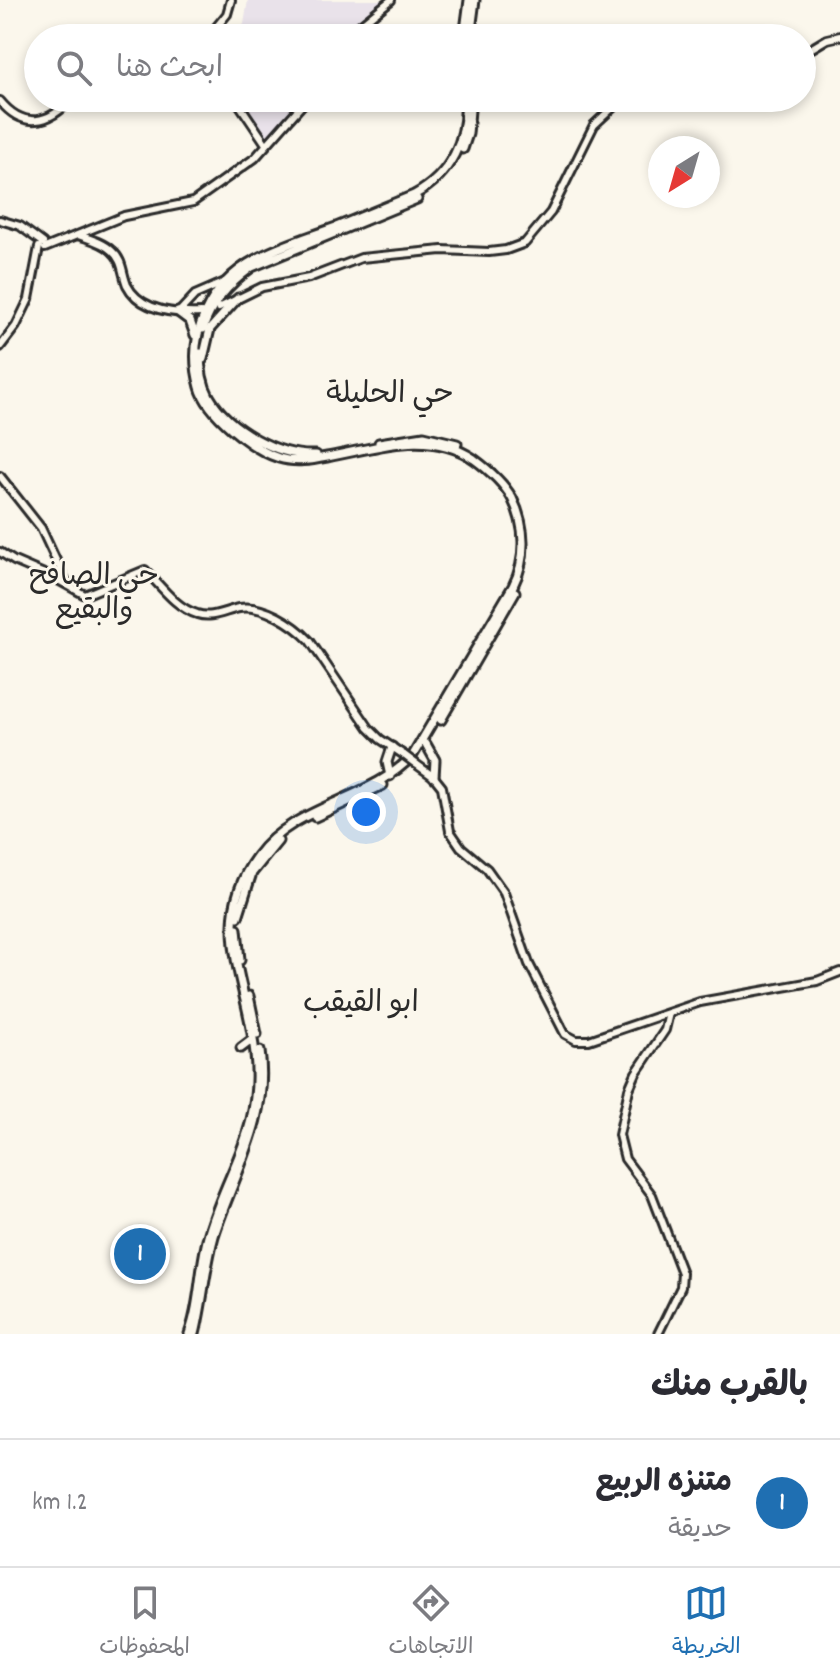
<!DOCTYPE html>
<html lang="ar">
<head>
<meta charset="utf-8">
<style>
  body { margin:0; font-family:Dekko,"Playpen Sans Arabic",sans-serif; background:#f2f2f3; color:#2b2b33; direction:rtl }
  .compass { position:absolute; left:648px; top:136px; width:72px; height:72px; border-radius:50%; background:#fff; box-shadow:0 4px 12px #0003; rotate:217deg }
  .you { position:absolute; left:366px; top:812px; width:28px; height:28px; margin:-20px; border:6px solid #fff; border-radius:50%; background:#1a73e8; box-shadow:0 0 0 12px #1a73e833 }
  .badge { display:grid; place-items:center; width:52px; height:52px; border-radius:50%; background:#1f6fb2; color:#fff; font-size:26px; font-weight:700 }
  .pin { position:absolute; translate:-50% -50%; border:4px solid #fff; box-shadow:0 2px 8px #0006 }
  .list { margin:0; padding:0; list-style:none }
  h2 { display:flex; justify-content:space-between; align-items:center; height:104px; margin:0; padding:0 32px; font-size:34px }
  h2 small { font-size:26px; font-weight:400; color:#7c7c81 }
  .list li { display:grid; grid-template-columns:52px 1fr auto; gap:24px; align-items:center; box-sizing:border-box; height:128px; padding:0 32px; border-top:2px solid #e1e1e2 }
  .list b { display:block; font-size:30px; white-space:nowrap }
  .list p { margin:0; font-size:26px; white-space:nowrap; color:#7c7c81 }
  .list em { font-size:26px; font-style:normal; color:#7c7c81 }
  .icon { flex:none; width:44px; height:44px; fill:none; stroke:currentColor; stroke-width:2; stroke-linecap:round; stroke-linejoin:round }
  .map { position:relative; flex:none; width:840px; height:1334px; overflow:hidden; direction:ltr }
  .search { position:absolute; background:#fff; box-shadow:0 4px 12px #0003; left:24px; right:24px; top:24px; height:88px; display:flex; align-items:center; gap:20px; box-sizing:border-box; padding:0 28px; border-radius:44px; color:#7c7c81; font-size:30px }
  .sheet { height:232px; background:#fff }
  nav { display:flex; justify-content:space-around; align-items:center; box-sizing:border-box; height:112px; border-top:2px solid #e1e1e2; background:#fff; font-size:22px; color:#7c7c81 }
  nav a { display:grid; justify-items:center; gap:4px }
  nav .on { color:#1f6fb2 }
  .map>svg:first-child { display:block }
  .built { fill:#e9e2ea }
  .green { fill:#bee7a2; stroke:#748966; stroke-width:2 }
  .lines { fill:none; stroke-linecap:round; stroke-linejoin:round }
  .tertiary-casing { stroke:#2b2b2b; stroke-width:12 }
  .secondary-casing { stroke:#2b2b2b; stroke-width:13 }
  .tertiary { stroke:#fbf7ec; stroke-width:6 }
  .secondary { stroke:#fbf7ec; stroke-width:7 }
  .tertiary-bridge-casing { stroke:#2b2b2b; stroke-width:12; stroke-linecap:butt }
  .tertiary-bridge { stroke:#fbf7ec; stroke-width:6 }
  .labels { text-anchor:middle; dominant-baseline:central; stroke-width:6; stroke-linejoin:round; paint-order:stroke }
  .neighbourhood-label { font-size:30px; fill:#2b2b2b; stroke:#fbf7ec }
</style>
</head>
<body>
<div class="map">
<svg width="840" height="1334" viewBox="0 0 840 1334">
  <rect width="100%" height="100%" fill="#fbf7ec"/>
  <filter id="ink" filterUnits="userSpaceOnUse"><feTurbulence type="fractalNoise" baseFrequency=".0125" numOctaves="2"/><feDisplacementMap in="SourceGraphic" scale="16" xChannelSelector="R" yChannelSelector="G"/><feConvolveMatrix kernelMatrix="1 2 1 2 8 2 1 2 1" color-interpolation-filters="sRGB"/></filter>
  <g filter="url(#ink)">
    <path class="built" d="M248,0H381L387,8L349,38H234L244,24Z
      M237,98H318L301,109L268,143Z"/>
    <path class="green" d="M139,1227L158,1266L150,1275L142,1277L126,1261L129,1236Z"/>
    <g class="lines">
      <g class="tertiary-casing">
        <path id="tertiary" d="M165,38L214,30L227,14L231,0
          M344,38L391,0
          M802,54L827,39L840,36
          M235,98L266,144
          M0,101C23,129 49,125 72,98
          M0,220L20,226L43,243
          M78,235C89,239 103,242 112,251C123,260 122,273 127,285C140,311 176,314 201,313
          M45,248L124,216L193,202L255,158L308,98
          M219,308L262,287L309,278L361,258L442,250L489,252L506,250L525,243L551,212L594,125L623,98
          M180,311L195,295L225,282
          M0,347L16,326L29,299L39,247
          M0,476L41,528L67,584
          M0,552L14,561L58,580L85,595L145,570C160,585 176,608 197,614C212,619 224,611 239,608C263,604 294,624 310,641L369,728L380,739L404,755
          M416,764L434,777L442,787L450,831L461,847L487,869L504,893L529,964L565,1034L576,1040H589L700,1002L817,981L840,972
          M658,1334L681,1287L682,1273L652,1195L625,1159L619,1135L629,1089L636,1073L665,1030L669,1013"/>
      </g>
      <g class="secondary-casing">
        <path id="secondary" d="M464,38L469,0
          M470,38L475,0
          M463,149L468,134L471,98
          M178,312L190,321L195,335
          M203,329C211,303 230,283 252,267L417,199
          M200,353C200,367 202,383 209,396C228,429 278,457 316,455
          M203,359L210,329L238,298
          M379,443L424,436L457,444
          M441,720L515,592
          M426,744L435,760L434,777
          M390,776L387,762L392,747
          M315,817L383,785
          M238,917L252,873L278,841
          M237,929L240,960
          M249,996L257,1034
          M241,1048L253,1039
          M189,1334C201,1302 199,1266 209,1233C229,1166 263,1130 255,1054C248,983 208,922 257,856C296,803 370,802 413,755L513,586C527,558 526,526 512,498C503,482 489,470 474,459C428,428 377,448 327,457C312,460 295,463 279,458C253,450 207,413 200,387C185,335 210,284 256,259C283,244 313,236 341,225C365,215 390,205 414,195C451,175 468,139 465,98
          M195,1334C203,1302 205,1268 214,1236C234,1173 270,1119 260,1051"/>
      </g>
      <use href="#tertiary" class="tertiary"/>
      <use href="#secondary" class="secondary"/>
      <g class="tertiary-bridge-casing">
        <path id="tertiary-bridge" d="M404,755L416,764"/>
      </g>
      <use href="#tertiary-bridge" class="tertiary-bridge"/>
    </g>
  </g>
  <g class="labels">
    <g class="neighbourhood-label">
      <text x="390" y="396">حي الحليلة</text>
      <text x="94" y="578">حي الصافح<tspan x="94" dy="34">والبقيع</tspan></text>
      <text x="361" y="1005">ابو القيقب</text>
    </g>
  </g>
</svg>
<svg class="compass" viewBox="-18 -18 36 36"><path d="M0-13l5 13h-10z" fill="#e53935"/><path d="M0 13l5-13h-10z" fill="#7c7c81"/></svg>
<div class="you"></div>
<div class="pin badge" style="left:140px;top:1254px">1</div>
<div class="search"><svg class="icon" aria-label="search" viewBox="0 0 24 24"><circle cx="10" cy="10" r="6"/><path d="M15 15l6 6"/></svg>ابحث هنا</div>
</div>
<section class="sheet">
<h2>بالقرب منك<small></small></h2>
<ul class="list">
<li><span class="badge">1</span><div><b>متنزه الربيع</b><p>حديقة</p></div><em>1.2 km</em></li>
</ul>
</section>
<nav>
<a class="on"><svg class="icon" aria-label="map" viewBox="0 0 24 24"><path d="M3 6l6-2 6 2 6-2v14l-6 2-6-2-6 2zM9 4v14M15 6v14"/></svg>الخريطة</a>
<a><svg class="icon" aria-label="directions" viewBox="0 0 24 24"><path d="M12 3l9 9-9 9-9-9zM9 14v-3h6M13 9l2 2-2 2"/></svg>الاتجاهات</a>
<a><svg class="icon" aria-label="saved" viewBox="0 0 24 24"><path d="M7 4h10v16l-5-4-5 4z"/></svg>المحفوظات</a>
</nav>
</body>
</html>
